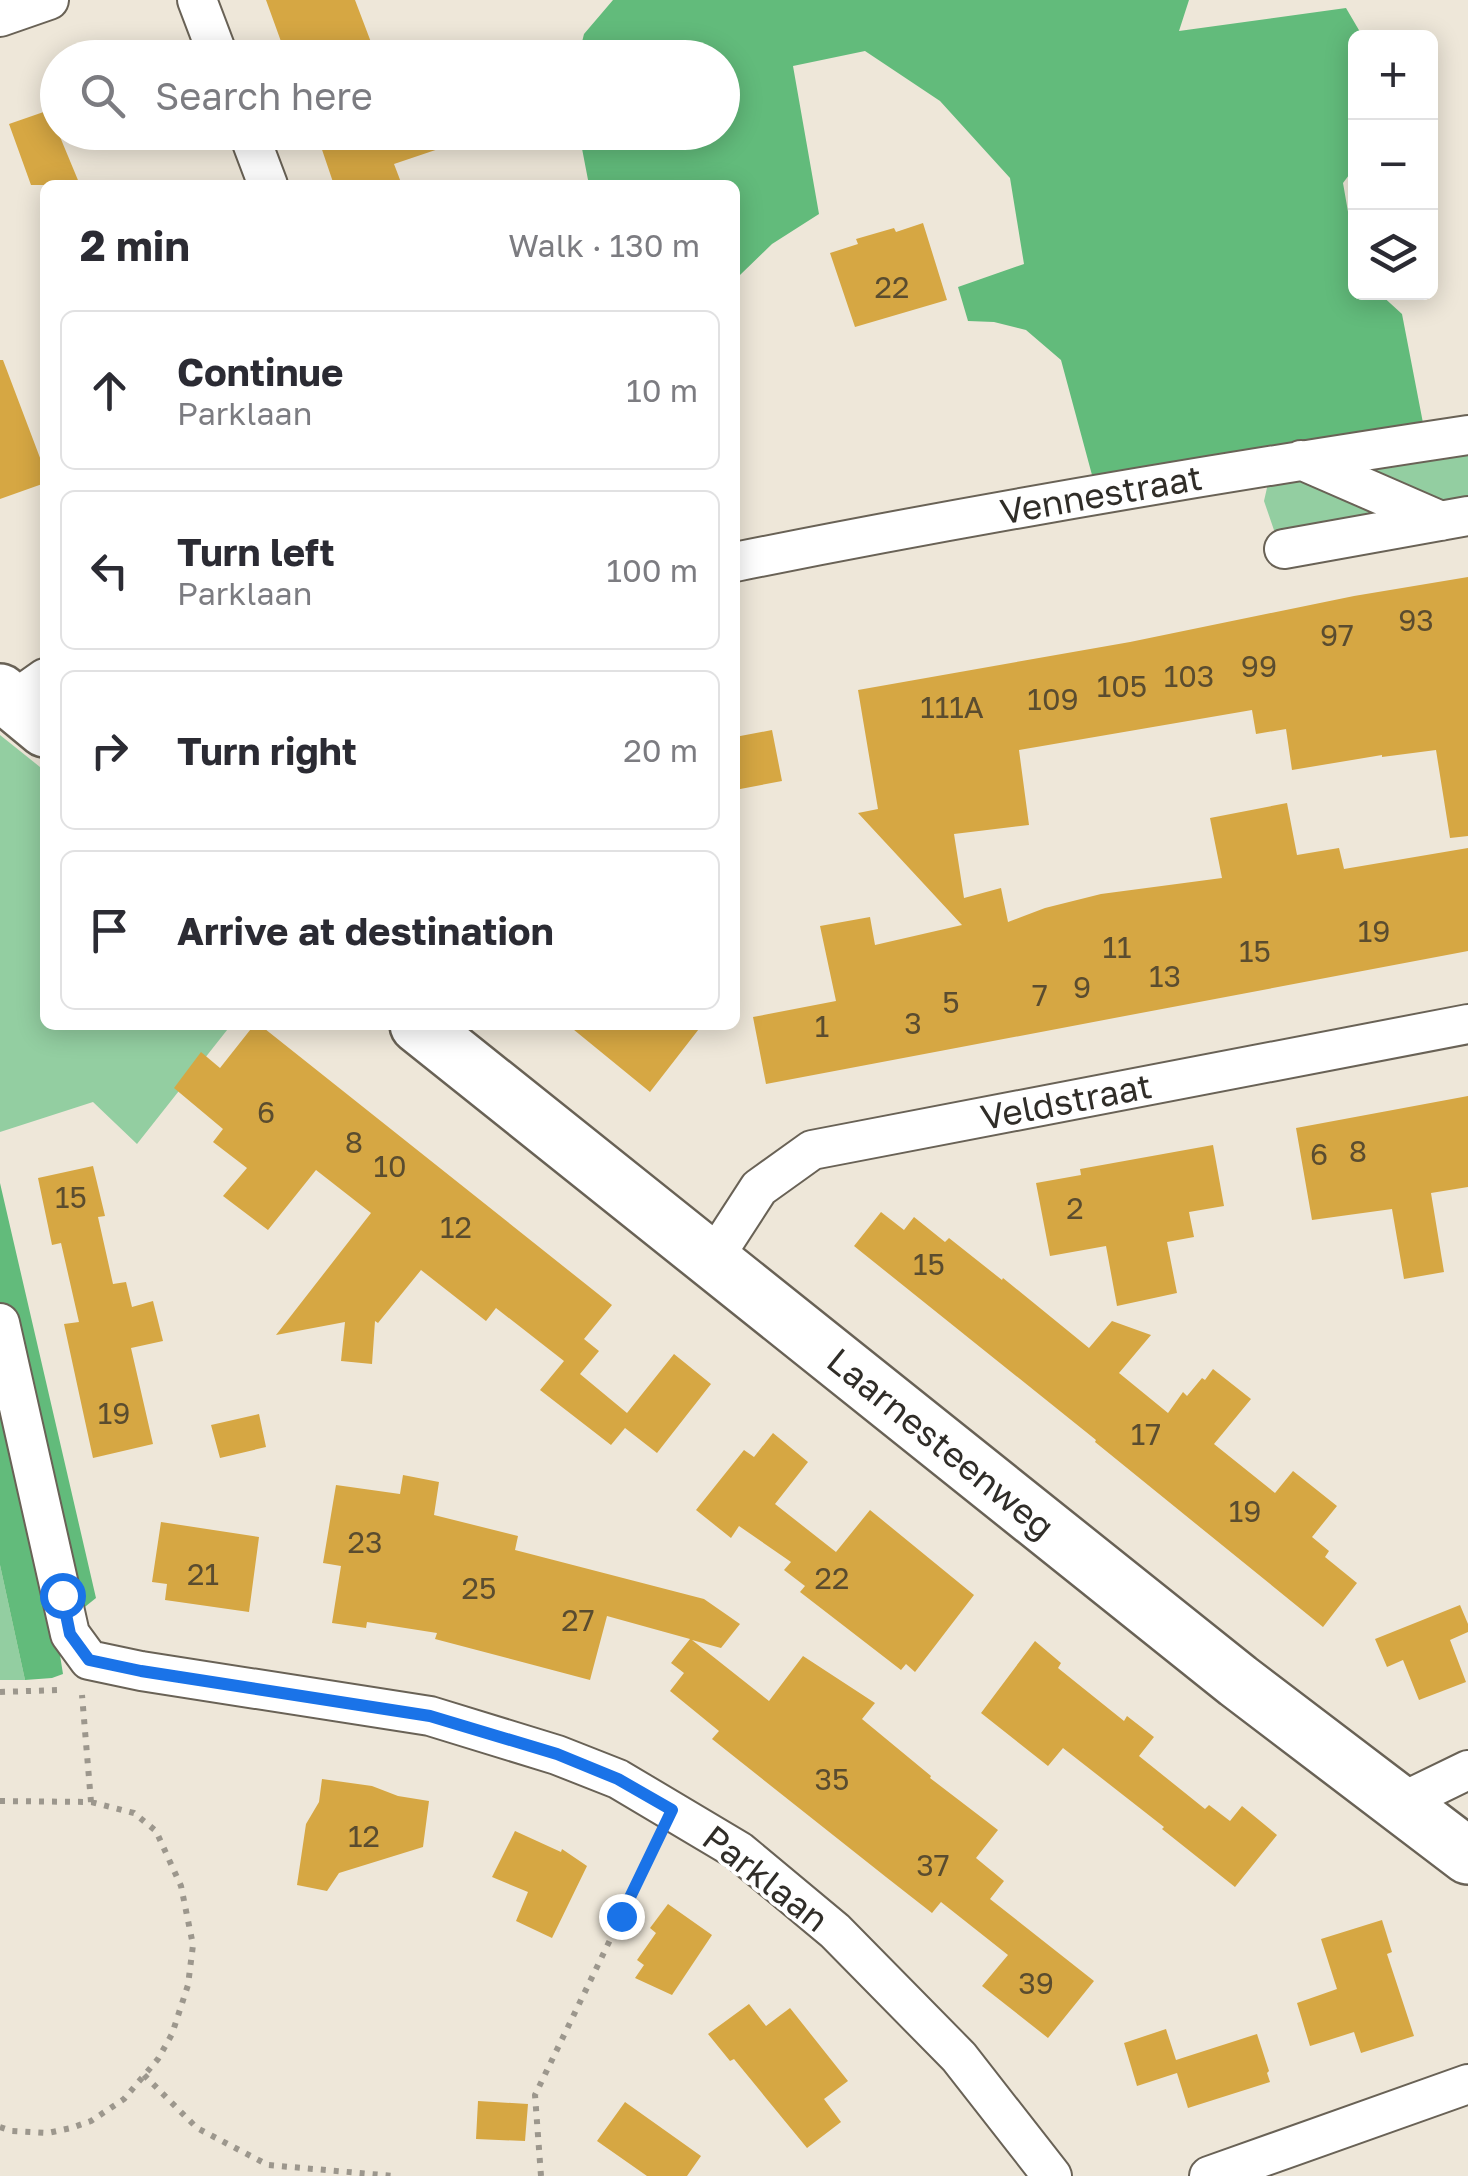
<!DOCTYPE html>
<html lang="en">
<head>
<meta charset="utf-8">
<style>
  body { margin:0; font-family:"Golos Text",sans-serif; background:#f2f2f3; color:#2b2b33 }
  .controls { position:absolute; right:30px; top:30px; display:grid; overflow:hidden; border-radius:15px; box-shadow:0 5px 25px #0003 }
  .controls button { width:90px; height:90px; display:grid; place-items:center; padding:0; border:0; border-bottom:2px solid #e1e1e2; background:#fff; color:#2b2b33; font:50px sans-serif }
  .stop { position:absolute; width:30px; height:30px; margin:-22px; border:8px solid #1a73e8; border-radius:50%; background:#fff }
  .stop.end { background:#1a73e8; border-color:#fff; box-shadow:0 2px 10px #0008 }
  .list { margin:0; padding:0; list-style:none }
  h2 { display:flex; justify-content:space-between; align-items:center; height:130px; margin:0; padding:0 40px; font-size:42px }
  h2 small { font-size:32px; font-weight:400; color:#7c7c81 }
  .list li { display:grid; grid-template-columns:65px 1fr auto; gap:30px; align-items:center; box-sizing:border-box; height:160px; margin:0 20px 20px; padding:0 20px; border:2px solid #e1e1e2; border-radius:15px }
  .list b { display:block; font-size:38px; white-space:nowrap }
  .list p { margin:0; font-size:32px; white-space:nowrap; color:#7c7c81 }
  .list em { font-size:32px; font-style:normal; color:#7c7c81 }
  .icon { flex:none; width:55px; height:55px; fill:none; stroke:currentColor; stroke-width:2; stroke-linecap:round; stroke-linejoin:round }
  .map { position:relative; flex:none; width:1468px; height:2176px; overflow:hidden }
  .search { position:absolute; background:#fff; box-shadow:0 5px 25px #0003; left:40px; top:40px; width:700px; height:110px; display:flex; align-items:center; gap:25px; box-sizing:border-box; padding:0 35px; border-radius:55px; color:#7c7c81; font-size:38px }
  .panel { position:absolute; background:#fff; box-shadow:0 5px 25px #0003; left:40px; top:180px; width:700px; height:850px; border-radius:15px }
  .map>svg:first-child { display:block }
  .green { fill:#93cea1 }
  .forest { fill:#62bb7b }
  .building { fill:#d6a743 }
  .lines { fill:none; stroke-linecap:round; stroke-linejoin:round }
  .street-casing { stroke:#696256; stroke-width:42 }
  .secondary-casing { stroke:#696256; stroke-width:60 }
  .path { stroke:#9c978d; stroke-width:6; stroke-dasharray:5 8; stroke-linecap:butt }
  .street { stroke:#fff; stroke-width:38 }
  .secondary { stroke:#fff; stroke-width:55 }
  .route { stroke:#1a73e8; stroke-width:12 }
  .labels { text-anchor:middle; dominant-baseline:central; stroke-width:8; stroke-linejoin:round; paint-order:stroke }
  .number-label { font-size:30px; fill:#5a4c2f }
  .street-label { font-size:35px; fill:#302d28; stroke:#fff }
</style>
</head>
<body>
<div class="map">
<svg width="1468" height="2176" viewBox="0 0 1468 2176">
  <rect width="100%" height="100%" fill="#eee7d9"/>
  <path class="green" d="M1468,444V500L1434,506L1338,464Z
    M1309,475L1401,513L1276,536L1264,501L1269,479Z
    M0,735L45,771V1025H231L137,1144L93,1102L0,1132Z
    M0,1565L25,1680H0Z"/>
  <path class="forest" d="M613,0H1189L1179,31L1346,8L1363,37L1356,38L1355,167L1343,183L1355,252L1356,292L1379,293L1402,314L1423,423L1092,475L1061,360L1026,330L994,322L968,321L958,287L1024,264L1010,178L940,101L865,51L793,66L819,214L772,244L740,275L735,276V185H589L579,133L722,132V58H578L584,34Z
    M0,1183L96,1598L56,1630L63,1674L52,1678L25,1680L0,1565Z"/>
  <path class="building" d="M266,0H355L377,58H287Z
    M58,107V132L80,185H31L9,124Z
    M316,132H470L471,138L394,164L402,185H334Z
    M923,223L947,300L855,327L830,253L858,244L856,239L894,228L896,232Z
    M0,360H3L45,471V483L0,499Z
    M1468,577V836L1450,838L1436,750L1382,757V755L1292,770L1286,729L1256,734L1252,710L1019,750L1029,825L954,834L964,898L1001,888L1008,922L1045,908L1101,894L1222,878L1210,818L1287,803L1297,855L1339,848L1344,869L1468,848V951L766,1084L753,1017L836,1001L820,926L870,917L875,945L962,925L858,813L878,809L858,690L1130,642L1354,596Z
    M772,730L782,781L735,790V737Z
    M254,1025H260L612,1305L584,1339L599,1351L580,1374L627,1413L674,1354L711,1384L657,1453L625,1428L611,1445L540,1390L564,1361L496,1308L486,1321L421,1270L378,1323L375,1321L372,1364L341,1361L345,1322L276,1335L371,1213L316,1170L268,1230L223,1196L247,1168L213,1142L223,1129L174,1088L201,1052L220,1068Z
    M568,1025H702L650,1092Z
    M1468,1096V1187L1431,1193L1444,1272L1404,1279L1392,1209L1312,1220L1296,1128Z
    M1213,1145L1224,1206L1189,1212L1194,1237L1167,1242L1177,1293L1117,1306L1106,1246L1050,1256L1036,1183L1081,1175L1080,1169Z
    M93,1166L105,1216L98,1217L113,1284L126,1282L132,1307L153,1301L163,1341L131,1348L153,1444L93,1458L64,1324L79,1322L61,1243L52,1245L38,1178Z
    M881,1212L904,1230L914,1217L945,1242L949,1238L1002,1280L1003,1278L1089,1348L1112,1321L1151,1335L1119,1373L1168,1413L1183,1392L1187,1396L1202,1378L1205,1380L1213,1369L1251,1399L1214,1444L1275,1493L1293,1471L1337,1506L1312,1537L1329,1551L1325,1557L1357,1583L1323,1627L1095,1442L1096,1440L854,1246Z
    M259,1414L266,1447L220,1458L211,1425Z
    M773,1433L808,1462L775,1504L836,1552L870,1510L974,1595L915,1672L906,1664L901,1670L800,1592L805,1586L784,1570L791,1562L739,1526L731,1538L696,1510L744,1450L754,1457Z
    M403,1475L439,1482L434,1515L518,1536L515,1550L704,1599L740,1624L721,1648L692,1640L769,1701L803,1656L875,1703L862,1719L931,1776L930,1778L998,1830L976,1858L1004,1881L990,1899L1094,1981L1048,2038L982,1986L1008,1955L941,1902L932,1913L886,1877L712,1739L719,1731L670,1691L684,1673L671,1663L690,1639L607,1616L590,1680L435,1639L437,1633L367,1622L366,1628L332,1623L341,1566L323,1563L336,1485L400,1494Z
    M161,1522L259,1537L249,1612L165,1600L167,1584L152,1582Z
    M1460,1605L1468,1624V1632L1450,1640L1466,1682L1419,1700L1403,1660L1387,1667L1375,1639Z
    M1035,1641L1061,1663L1058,1668L1124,1721L1127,1716L1154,1737L1139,1756L1205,1809L1209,1805L1230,1821L1242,1806L1277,1835L1235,1887L1162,1829L1164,1827L1063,1748L1048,1766L981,1713Z
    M322,1779L372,1786L398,1796L429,1801L423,1847L339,1873L327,1891L297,1885L306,1824L319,1802Z
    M515,1831L561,1852L562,1849L587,1866L552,1938L516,1921L528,1892L492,1877Z
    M668,1904L712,1935L672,1995L635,1978L644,1965L637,1960L656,1933L650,1928Z
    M1382,1920L1392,1952L1387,1954L1414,2036L1361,2053L1354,2032L1310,2046L1297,2003L1337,1989L1321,1939Z
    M749,2004L766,2026L790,2008L848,2081L824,2099L841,2122L807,2148L734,2059L730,2061L708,2034Z
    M1166,2029L1176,2060L1257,2034L1269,2071L1267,2073L1270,2082L1188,2108L1177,2073L1137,2086L1124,2043Z
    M478,2101L528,2104L525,2141L476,2139Z
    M625,2102L701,2156L687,2176H647L597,2141Z"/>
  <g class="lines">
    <g class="street-casing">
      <path id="street" d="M197,0L219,58
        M0,17L49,0
        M248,132L268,185
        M1301,460L1441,521
        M1284,549L1468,516
        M735,562C978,513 1223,472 1468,435
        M11,702L45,678
        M713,1259L759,1188L812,1150L1468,1024
        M0,1323L70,1634L89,1660L141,1671L430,1716L557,1755L618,1779L739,1851L835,1931L959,2057L1052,2176
        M1400,1803L1468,1770
        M1209,2176L1468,2084"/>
    </g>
    <g class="secondary-casing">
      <path id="secondary" d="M0,692L45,729
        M418,1025L1238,1681L1468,1856"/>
    </g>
    <path class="path" d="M0,1692L59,1690L62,1687
      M0,1801L91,1802L82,1695
      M144,2075L197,2128L268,2165L394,2176
      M0,2127L12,2131L48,2133L71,2128L91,2121L124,2099L158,2059L172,2034L188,1985L193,1945L181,1886L156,1831L134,1813L91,1802
      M541,2176L535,2095L656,1845"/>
    <use href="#street" class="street"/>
    <use href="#secondary" class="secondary"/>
  </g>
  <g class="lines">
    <path class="route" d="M62,1595L70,1634L89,1660L141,1671L430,1716L557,1754L618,1779L672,1810L621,1916"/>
  </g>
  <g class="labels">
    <g class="number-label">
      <text x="892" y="287">22</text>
      <text x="1416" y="620">93</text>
      <text x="1337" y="635">97</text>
      <text x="1259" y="666">99</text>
      <text x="1189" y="676">103</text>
      <text x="1122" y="686">105</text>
      <text x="1053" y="699">109</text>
      <text x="952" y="707">111A</text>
      <text x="1374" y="931">19</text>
      <text x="1117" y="947">11</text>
      <text x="1255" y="951">15</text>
      <text x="1165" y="976">13</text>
      <text x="1082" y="987">9</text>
      <text x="1040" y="995">7</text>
      <text x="951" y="1002">5</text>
      <text x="913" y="1023">3</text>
      <text x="822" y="1026">1</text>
      <text x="266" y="1112">6</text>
      <text x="354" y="1142">8</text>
      <text x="1358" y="1151">8</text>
      <text x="1319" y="1154">6</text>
      <text x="390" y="1166">10</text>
      <text x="71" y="1197">15</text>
      <text x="1075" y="1208">2</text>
      <text x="456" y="1227">12</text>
      <text x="929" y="1264">15</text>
      <text x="114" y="1413">19</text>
      <text x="1146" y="1434">17</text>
      <text x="1245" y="1511">19</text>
      <text x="365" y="1542">23</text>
      <text x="203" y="1574">21</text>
      <text x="832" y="1578">22</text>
      <text x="479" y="1588">25</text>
      <text x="578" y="1620">27</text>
      <text x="832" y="1779">35</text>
      <text x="364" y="1836">12</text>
      <text x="933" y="1865">37</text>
      <text x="1036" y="1983">39</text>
    </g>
    <g class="street-label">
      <text transform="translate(1101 494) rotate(-10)">Vennestraat</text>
      <text transform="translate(1066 1101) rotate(-11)">Veldstraat</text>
      <text transform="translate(941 1443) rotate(39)">Laarnesteenweg</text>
      <text transform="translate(766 1878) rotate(38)">Parklaan</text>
    </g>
  </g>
</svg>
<div class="controls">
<button>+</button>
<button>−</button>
<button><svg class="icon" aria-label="layers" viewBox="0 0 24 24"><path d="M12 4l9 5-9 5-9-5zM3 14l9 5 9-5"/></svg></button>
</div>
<div class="stop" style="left:62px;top:1595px"></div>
<div class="stop end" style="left:621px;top:1916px"></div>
<div class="search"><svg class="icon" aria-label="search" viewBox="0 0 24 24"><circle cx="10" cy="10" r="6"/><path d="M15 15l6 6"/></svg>Search here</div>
<section class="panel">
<h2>2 min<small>Walk · 130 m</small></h2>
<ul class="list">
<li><svg class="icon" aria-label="ahead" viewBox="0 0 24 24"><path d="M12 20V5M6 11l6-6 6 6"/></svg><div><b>Continue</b><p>Parklaan</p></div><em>10 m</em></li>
<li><svg class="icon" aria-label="left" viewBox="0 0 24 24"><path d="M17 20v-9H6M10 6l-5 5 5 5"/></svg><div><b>Turn left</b><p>Parklaan</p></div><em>100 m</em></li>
<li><svg class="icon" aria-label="right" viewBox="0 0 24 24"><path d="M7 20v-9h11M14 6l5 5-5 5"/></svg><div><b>Turn right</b></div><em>20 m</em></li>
<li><svg class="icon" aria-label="arrive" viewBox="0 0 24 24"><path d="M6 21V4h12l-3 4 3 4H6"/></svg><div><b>Arrive at destination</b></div></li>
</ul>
</section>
</div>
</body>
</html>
